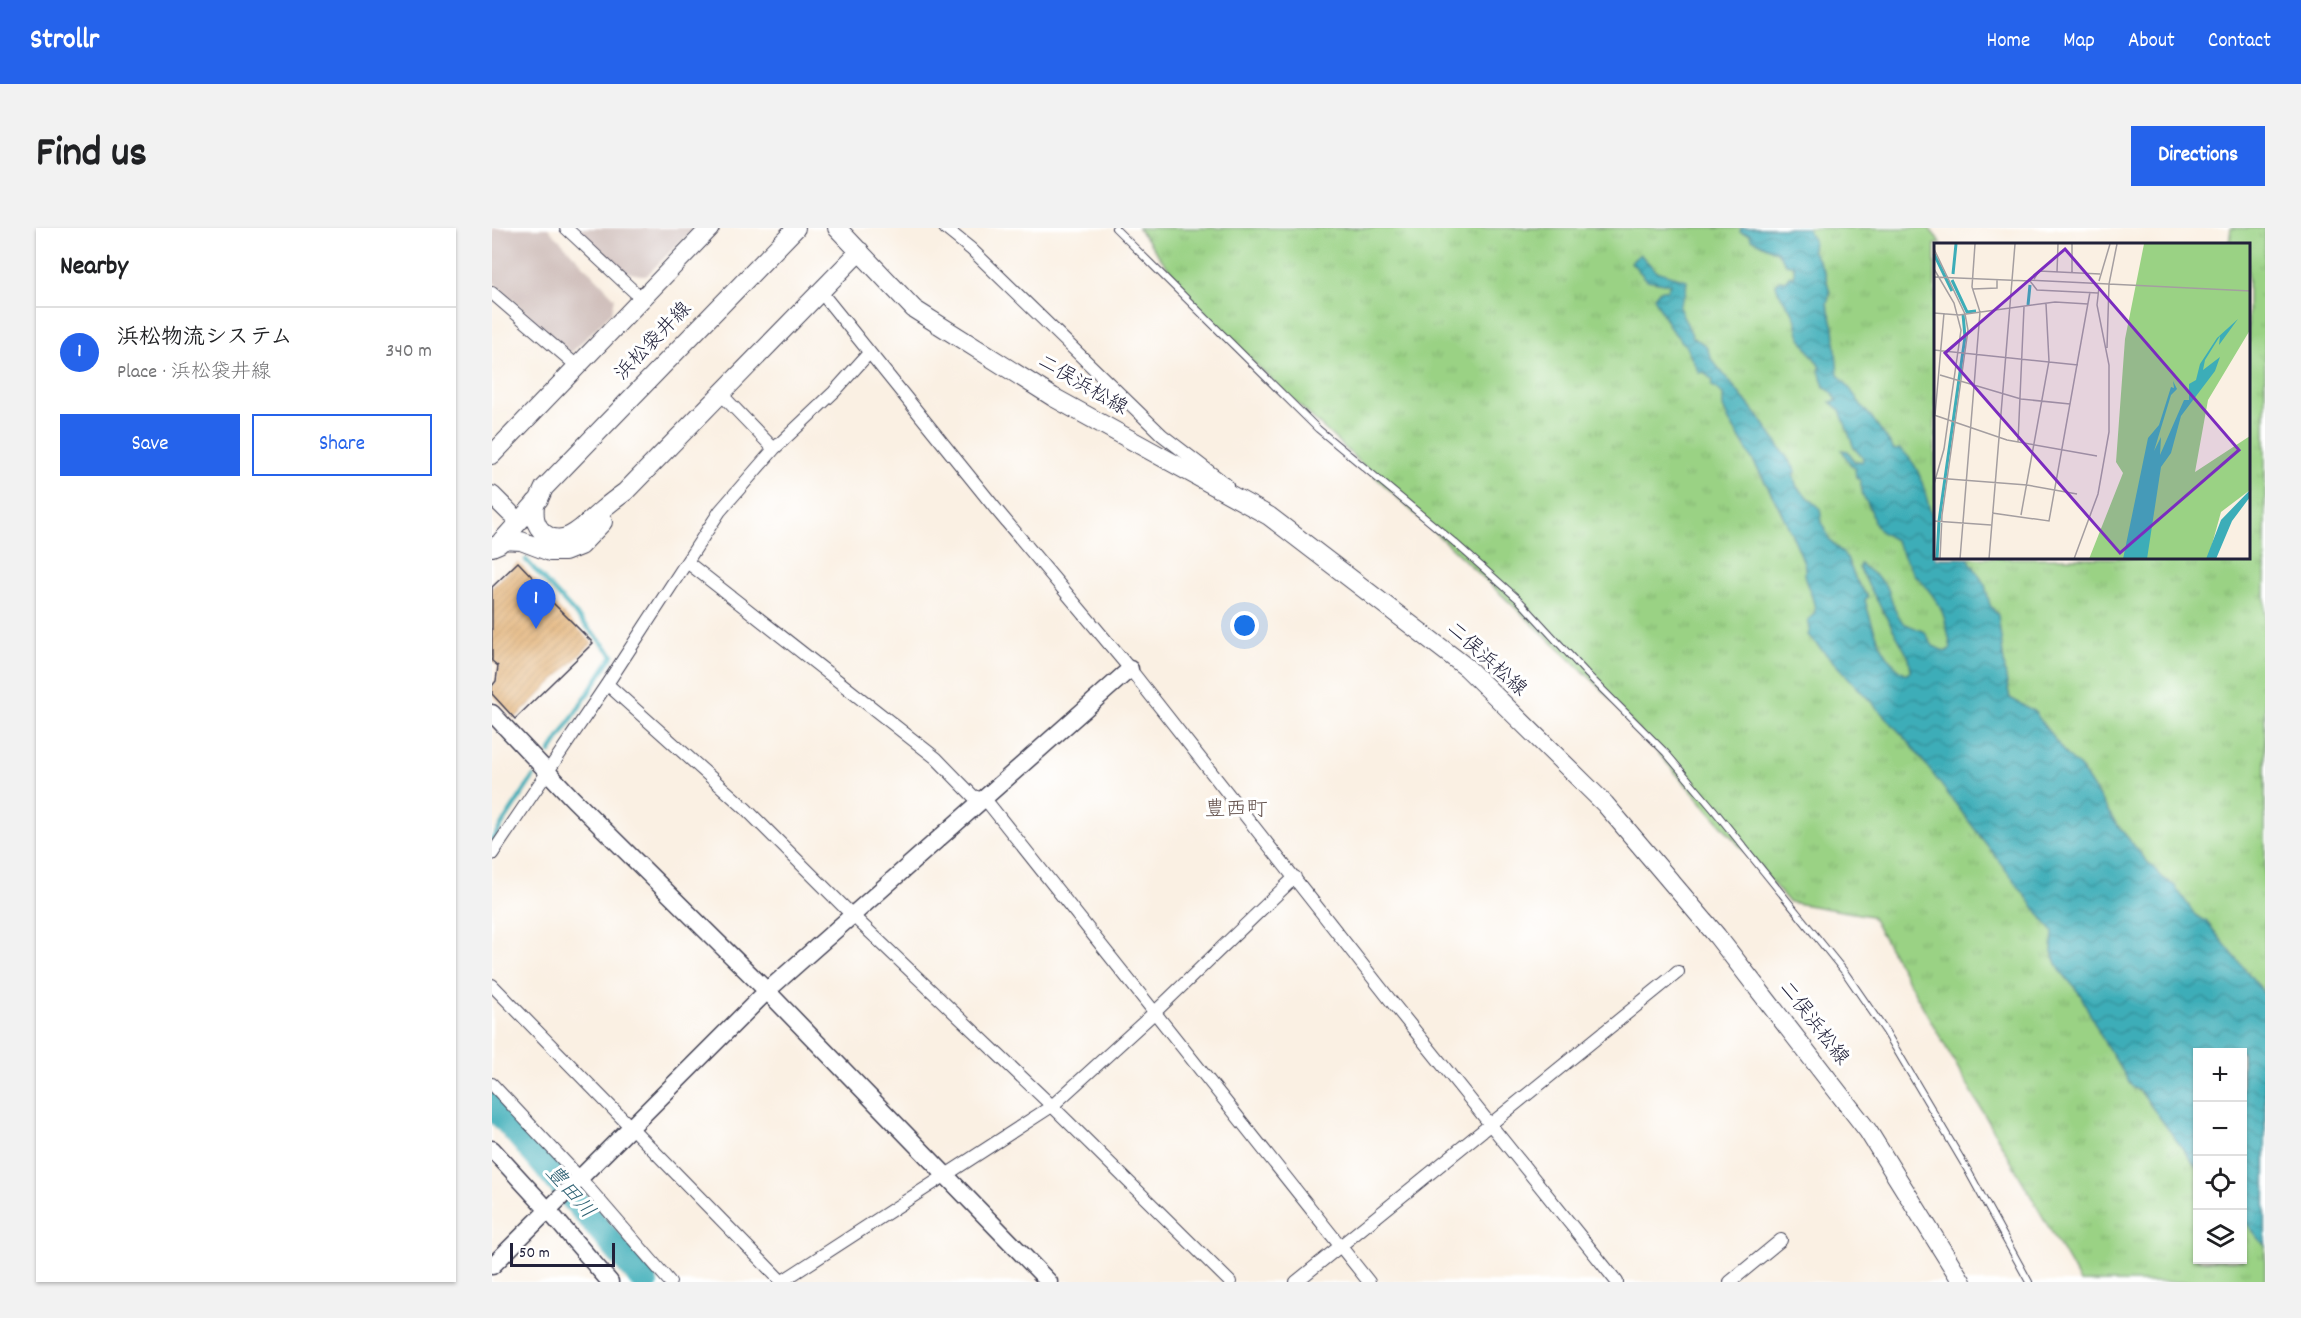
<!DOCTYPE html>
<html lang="en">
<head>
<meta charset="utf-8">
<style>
  body { margin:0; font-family:Dekko,"Klee One",sans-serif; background:#f2f2f2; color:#202124 }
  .controls { position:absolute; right:18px; bottom:18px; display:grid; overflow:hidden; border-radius:0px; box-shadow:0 2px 4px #0004 }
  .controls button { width:54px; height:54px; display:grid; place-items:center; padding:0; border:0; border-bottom:2px solid #e0e0e0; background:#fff; color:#202124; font:30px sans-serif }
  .scale { position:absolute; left:18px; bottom:15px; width:105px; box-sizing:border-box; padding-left:6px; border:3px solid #22223b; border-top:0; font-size:16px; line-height:21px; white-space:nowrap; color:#22223b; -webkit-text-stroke:4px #fff; paint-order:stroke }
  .you { position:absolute; left:753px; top:398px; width:21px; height:21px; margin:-15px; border:4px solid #fff; border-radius:50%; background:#1a73e8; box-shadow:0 0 0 9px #1a73e833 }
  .badge { display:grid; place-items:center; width:39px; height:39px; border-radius:50%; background:#2563eb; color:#fff; font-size:20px; font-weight:700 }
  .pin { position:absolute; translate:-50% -50px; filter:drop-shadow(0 2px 3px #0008) }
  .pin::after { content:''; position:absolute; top:32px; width:21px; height:18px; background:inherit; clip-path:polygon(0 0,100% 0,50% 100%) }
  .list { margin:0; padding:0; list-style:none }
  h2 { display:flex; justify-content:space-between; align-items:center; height:78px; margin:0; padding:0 24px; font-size:26px }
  h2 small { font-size:20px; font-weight:400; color:#757577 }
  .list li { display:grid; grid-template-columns:39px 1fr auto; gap:18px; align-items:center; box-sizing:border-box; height:90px; padding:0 24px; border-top:2px solid #e0e0e0 }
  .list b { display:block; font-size:22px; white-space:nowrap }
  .list p { margin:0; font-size:20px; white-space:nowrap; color:#757577 }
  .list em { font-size:20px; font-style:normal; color:#757577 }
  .actions { display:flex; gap:12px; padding:18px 24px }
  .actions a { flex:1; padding:14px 0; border:2px solid #2563eb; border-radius:0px; text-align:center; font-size:21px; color:#2563eb }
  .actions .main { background:#2563eb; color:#fff }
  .icon { flex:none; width:33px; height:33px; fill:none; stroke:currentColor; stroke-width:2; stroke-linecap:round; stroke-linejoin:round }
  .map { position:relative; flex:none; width:1773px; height:1054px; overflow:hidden; border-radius:0px }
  header { display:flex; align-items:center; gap:36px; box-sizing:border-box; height:84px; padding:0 30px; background:#2563eb; color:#fff }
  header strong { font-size:28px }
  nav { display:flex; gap:33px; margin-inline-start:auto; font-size:21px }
  .intro { display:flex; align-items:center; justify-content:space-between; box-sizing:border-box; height:144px; padding:0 36px }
  h1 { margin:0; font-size:42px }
  .button { padding:15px 27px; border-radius:0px; background:#2563eb; color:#fff; font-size:21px; font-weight:700 }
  main { display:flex; gap:36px; padding:0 36px }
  aside { flex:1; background:#fff; border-radius:0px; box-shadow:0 2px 4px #0004 }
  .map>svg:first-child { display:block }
  .industrial { fill:#d0c0bc }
  .grass { fill:url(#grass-tufts); stroke:#5e7a60; stroke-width:1.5; fill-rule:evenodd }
  .water { fill:url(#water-waves); stroke:#2f687a; stroke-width:1.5 }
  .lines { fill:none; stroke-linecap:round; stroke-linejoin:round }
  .stream { stroke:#3cadb8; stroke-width:4.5 }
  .river { stroke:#3cadb8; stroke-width:26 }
  .building { fill:url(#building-hatch) }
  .service-casing { stroke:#424154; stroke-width:8 }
  .minor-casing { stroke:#424154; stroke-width:14 }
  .tertiary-casing { stroke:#424154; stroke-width:19 }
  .secondary-casing { stroke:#424154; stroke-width:20 }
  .service { stroke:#fff; stroke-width:6 }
  .minor { stroke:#fff; stroke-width:12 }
  .tertiary { stroke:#fff; stroke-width:16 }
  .secondary { stroke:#fff; stroke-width:18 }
  .labels { text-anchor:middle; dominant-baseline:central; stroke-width:6; stroke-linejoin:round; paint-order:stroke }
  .street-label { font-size:20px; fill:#22223b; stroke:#fff }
  .neighbourhood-label { font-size:21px; fill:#65534e; stroke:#fff }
  .water-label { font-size:21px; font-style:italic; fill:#2e6173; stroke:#fff }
  .inset-river { fill:none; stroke:#3cadb8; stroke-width:3 }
  .inset-road { fill:none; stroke:#a49ea0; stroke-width:1.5 }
  .view { fill:#7b2cbf; fill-opacity:0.15; stroke:#7b2cbf; stroke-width:3 }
  .inset-edge { fill:none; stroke:#22223b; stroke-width:3 }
</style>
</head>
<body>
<header>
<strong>Strollr</strong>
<nav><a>Home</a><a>Map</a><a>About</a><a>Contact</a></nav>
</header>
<div class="intro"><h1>Find us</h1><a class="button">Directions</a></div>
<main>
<aside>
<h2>Nearby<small></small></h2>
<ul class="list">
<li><span class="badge">1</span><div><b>浜松物流システム</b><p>Place · 浜松袋井線</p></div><em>340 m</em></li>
</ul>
<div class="actions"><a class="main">Save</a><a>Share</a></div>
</aside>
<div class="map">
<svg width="1773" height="1054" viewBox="0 0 1773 1054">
  <defs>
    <pattern id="grass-tufts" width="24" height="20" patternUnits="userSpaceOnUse" patternTransform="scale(1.5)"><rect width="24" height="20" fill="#9ad284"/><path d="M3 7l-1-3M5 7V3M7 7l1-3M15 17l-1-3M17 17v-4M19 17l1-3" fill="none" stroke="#84b473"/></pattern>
    <pattern id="water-waves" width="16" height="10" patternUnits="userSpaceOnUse" patternTransform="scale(1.5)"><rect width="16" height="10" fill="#3cadb8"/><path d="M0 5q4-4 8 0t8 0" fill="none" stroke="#328c97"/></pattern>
    <pattern id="building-hatch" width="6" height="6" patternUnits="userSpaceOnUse" patternTransform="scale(1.5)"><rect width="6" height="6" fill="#e1af71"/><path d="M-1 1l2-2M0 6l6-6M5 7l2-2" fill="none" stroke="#c19663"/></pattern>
  </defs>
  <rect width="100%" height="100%" fill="#fff"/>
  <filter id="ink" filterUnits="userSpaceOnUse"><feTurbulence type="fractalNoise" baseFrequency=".0167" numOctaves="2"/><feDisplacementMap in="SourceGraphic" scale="12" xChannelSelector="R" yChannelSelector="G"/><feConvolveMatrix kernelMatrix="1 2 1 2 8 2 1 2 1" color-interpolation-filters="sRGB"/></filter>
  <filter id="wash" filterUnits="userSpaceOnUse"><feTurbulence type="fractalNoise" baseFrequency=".008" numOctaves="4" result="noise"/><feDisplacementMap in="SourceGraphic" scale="24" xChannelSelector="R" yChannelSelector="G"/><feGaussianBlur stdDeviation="1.35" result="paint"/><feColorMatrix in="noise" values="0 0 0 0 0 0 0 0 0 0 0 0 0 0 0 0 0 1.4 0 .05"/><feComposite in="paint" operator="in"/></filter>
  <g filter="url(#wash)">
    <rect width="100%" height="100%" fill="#faf0e3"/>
    <path class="industrial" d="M0,0H56L123,70L120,84L79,125L0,53Z
      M85,0H202L154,48L128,43Z"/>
    <path class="grass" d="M646,0H1437L1450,16H1443V330H1756V16H1737L1739,0H1773V1054H1588L1379,688L1297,674L1110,461L714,90ZM1706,824H1750V1032H1706Z"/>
    <path class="water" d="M1249,0H1315L1321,12L1320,22L1333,44L1338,65L1335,76L1342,99L1346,147C1356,156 1362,167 1370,178C1382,192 1392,206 1402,222L1408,221C1430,237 1432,265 1440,289L1443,292V330H1476L1493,357L1498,377L1506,387L1514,450L1518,470L1542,483L1574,527L1588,539L1623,594L1653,631L1672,651L1683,658L1703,687L1714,693L1773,766V1018L1751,991L1750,824H1706L1705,940L1648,863L1641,860L1611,812L1588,766L1568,742L1560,724L1561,704L1415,512L1316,407L1318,401L1316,392L1323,385C1323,372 1318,365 1314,354C1312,348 1314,341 1312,335C1295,289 1262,233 1236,191L1231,179V166L1219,157L1221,153L1212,144L1207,145L1193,117L1178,100L1162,69L1168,62H1175L1178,56L1155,52L1139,34L1148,26L1164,43L1195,52L1194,63L1187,79L1201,109L1214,118L1220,132L1270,193L1304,243L1301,247L1305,259L1328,280L1330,295L1338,312L1355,330L1364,352L1376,369L1373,372C1379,395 1392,436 1415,446L1419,442L1417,430L1367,340L1368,336L1389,352L1396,361L1403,382L1411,395L1433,404L1441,418L1454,424L1459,420C1453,392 1454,384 1435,360C1430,355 1429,350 1422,347L1403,312L1389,304L1382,295L1379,282L1371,268L1368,252L1364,250L1363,240L1358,236L1350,222L1356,223L1362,233L1370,234L1371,230L1362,220L1348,182L1338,174L1345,173L1341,165L1332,159L1327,142L1329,141C1322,129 1314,120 1308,108C1305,101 1305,92 1301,85C1296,75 1285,67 1284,56L1288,52L1293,53L1298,47L1302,50V38L1294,36L1285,24L1259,11L1258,7L1248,4Z"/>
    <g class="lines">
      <path class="stream" d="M34,332L121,427L58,524
        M0,612L41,549"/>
      <path class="river" d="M0,876L153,1054"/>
    </g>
    <g id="blocks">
      <path class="building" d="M26,334L60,370L58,372L101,415L23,491L0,466V458L4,453L6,438L0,433V359Z"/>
    </g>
  </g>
  <g filter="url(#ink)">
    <use href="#blocks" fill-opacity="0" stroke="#424154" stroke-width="1.5"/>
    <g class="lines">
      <g class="service-casing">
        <path id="service" d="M623,0L826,201L962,314L1026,371L1096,447L1174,525L1222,582L1352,743L1394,804L1475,941L1537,1054"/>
      </g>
      <g class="minor-casing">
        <path id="minor" d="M74,0L150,71
          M453,0L479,21L670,207L735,257
          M328,63L503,280L638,441L899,773L1125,1054
          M0,65L85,138
          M229,166L282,221
          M195,334L444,530L481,568L493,571L877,1054
          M115,456L254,581L360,687L560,878L738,1054
          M0,626L115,456L228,283L282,221L342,164L377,125
          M0,757L290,1054
          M0,856L88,950L178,1054
          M289,1054L560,878L663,784L803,649
          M804,1054L1186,744
          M1238,1054L1289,1012"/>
      </g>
      <g class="tertiary-casing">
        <path id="tertiary" d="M0,485L81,571L275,763L557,1054
          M0,921L55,981L118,1054
          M0,1038L275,763L638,441"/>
      </g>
      <g class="secondary-casing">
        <path id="secondary" d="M345,0L422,81L561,169L777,288L974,439L1113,576L1225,708L1376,903L1470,1054
          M0,227L218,0
          M0,267L18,285
          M43,275C42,287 42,297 52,305C73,323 96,293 111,281C118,275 126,269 133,264L368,23
          M10,312L29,313L58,324H73L88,318L111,294
          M0,319L7,316L47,271L52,260L304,0"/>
      </g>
      <use href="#service" class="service"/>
      <use href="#minor" class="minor"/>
      <use href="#tertiary" class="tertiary"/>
      <use href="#secondary" class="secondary"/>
    </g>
  </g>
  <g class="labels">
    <g class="street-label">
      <text transform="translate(162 114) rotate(-46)">浜松袋井線</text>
      <text transform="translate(590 158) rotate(30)">二俣浜松線</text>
      <text transform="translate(994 432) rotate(42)">二俣浜松線</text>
      <text transform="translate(1321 796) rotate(52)">二俣浜松線</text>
    </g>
    <g class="neighbourhood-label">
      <text x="744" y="583">豊西町</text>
    </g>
    <g class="water-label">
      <text transform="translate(77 965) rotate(49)">豊田川</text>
    </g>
  </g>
  <g transform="translate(1442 15)">
    <rect width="316" height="316" fill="#faf0e3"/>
    <path d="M210,1H316V87L274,157L261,229L316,193V247L287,269L274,316H155L189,230L182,219L191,96Z" fill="#9ad284"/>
    <path d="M304,76L285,102L286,93L271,117L269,127L286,114L281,128L247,173L237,210L227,224L213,316H189L214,195L225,182L237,144L240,145L239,138L243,146L237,152L220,208L227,194L226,212L250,157H255V141L262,137L266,121L283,95ZM316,247V254L298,278L282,316H272L287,277Z" fill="#3cadb8"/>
    <path class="inset-river" d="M0,11L18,48M19,31L22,1M18,37L33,69L42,68M94,62L96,42M3,316L5,278L31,94L29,71"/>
    <path class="inset-road" d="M0,6L31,71L34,87L8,272L6,316M0,26L20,60L27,87L10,206L0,241M123,29L124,1M138,29V1M0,34L96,38M100,36L105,28L166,31M94,37L317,48M96,38L103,47L164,50M165,38L176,1M39,46L63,45V37M0,70L25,72L121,59L154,61M173,105L175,41L183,1M0,107L144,122M6,132L87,156L136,161M0,172L73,197L163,213M1,172L10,70M84,199L90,64M2,235L93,242L143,251M58,270L115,278L156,49M87,272L115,118L112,61M0,278L57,282M26,316L46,69L38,44L41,1M55,316L81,1M140,316L164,251L175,189V122L163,62L165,44"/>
    <path class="view" d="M131,6L305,207L186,310L11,110Z"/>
    <rect width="316" height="316" class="inset-edge"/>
  </g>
</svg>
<div class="controls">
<button>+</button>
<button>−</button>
<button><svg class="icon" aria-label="locate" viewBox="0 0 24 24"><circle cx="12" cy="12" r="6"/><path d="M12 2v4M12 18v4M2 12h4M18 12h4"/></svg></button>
<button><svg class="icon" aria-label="layers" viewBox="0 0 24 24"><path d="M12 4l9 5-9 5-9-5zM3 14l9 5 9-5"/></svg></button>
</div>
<div class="scale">50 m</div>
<div class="you"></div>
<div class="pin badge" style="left:44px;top:401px">1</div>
</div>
</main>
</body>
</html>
